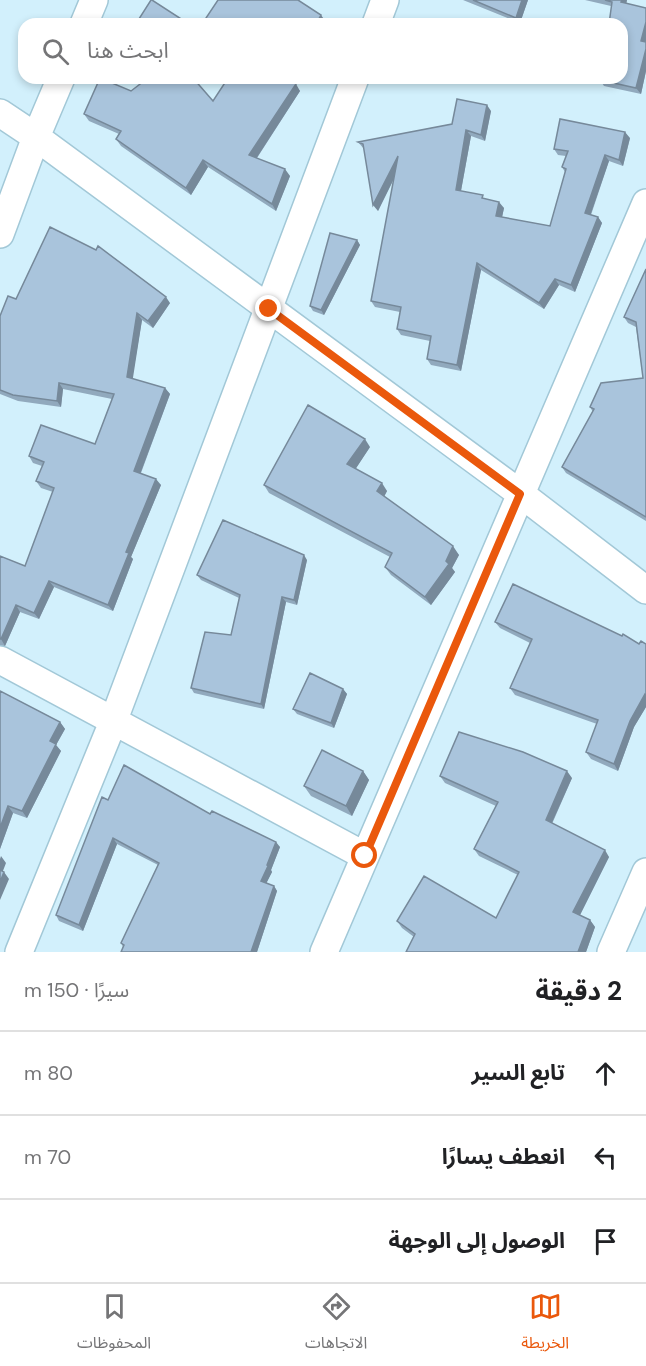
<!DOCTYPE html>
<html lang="ar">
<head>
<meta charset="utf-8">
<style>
  body { margin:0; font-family:"DM Sans","Noto Sans Arabic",sans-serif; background:#f6f6f6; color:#202124; direction:rtl }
  .stop { position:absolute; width:18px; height:18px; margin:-14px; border:4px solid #ea580c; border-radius:50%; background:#fff }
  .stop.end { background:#ea580c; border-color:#fff; box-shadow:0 2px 6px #0008 }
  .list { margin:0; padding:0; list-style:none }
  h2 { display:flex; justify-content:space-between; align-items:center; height:78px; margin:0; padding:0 24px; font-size:26px }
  h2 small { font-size:20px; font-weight:400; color:#757577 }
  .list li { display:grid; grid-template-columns:39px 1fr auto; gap:18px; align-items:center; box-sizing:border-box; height:84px; padding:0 24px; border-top:2px solid #e0e0e0 }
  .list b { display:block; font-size:22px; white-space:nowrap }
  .list em { font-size:20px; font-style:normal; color:#757577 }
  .icon { flex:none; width:33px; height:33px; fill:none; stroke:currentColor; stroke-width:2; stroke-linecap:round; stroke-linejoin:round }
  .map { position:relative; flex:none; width:646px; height:952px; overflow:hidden; direction:ltr }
  .search { position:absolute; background:#fff; box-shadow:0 3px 9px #0003; left:18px; right:18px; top:18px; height:66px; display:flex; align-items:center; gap:15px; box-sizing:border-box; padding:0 21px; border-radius:18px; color:#757577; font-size:22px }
  .sheet { height:330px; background:#fff }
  nav { display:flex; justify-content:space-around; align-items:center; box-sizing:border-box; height:84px; border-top:2px solid #e0e0e0; background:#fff; font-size:16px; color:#757577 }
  nav a { display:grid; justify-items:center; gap:3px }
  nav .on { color:#ea580c }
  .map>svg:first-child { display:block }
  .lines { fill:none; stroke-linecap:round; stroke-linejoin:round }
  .minor-casing { stroke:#a2c8d7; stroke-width:30 }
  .minor { stroke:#fff; stroke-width:27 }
  .wall { fill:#91a9bd }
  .shaded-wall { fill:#76899a }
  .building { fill:#a9c4dc; stroke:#76899a; stroke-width:1.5 }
  .route { stroke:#ea580c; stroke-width:8 }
</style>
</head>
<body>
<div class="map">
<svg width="646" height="952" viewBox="0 0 646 952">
  <rect width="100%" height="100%" fill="#d2f0fc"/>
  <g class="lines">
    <g class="minor-casing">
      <path id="minor" d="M84,24L94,0
        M376,24L385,0
        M0,113L36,137L521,494L646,590
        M0,234L36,137L61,78
        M0,660L365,856
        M19,952L113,722L355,78
        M324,952L646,203
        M611,952L646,872"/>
    </g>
    <use href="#minor" class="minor"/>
  </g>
  <path class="wall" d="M463,0H528L520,23Z
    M585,0H627L626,4L646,8V71L641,94L604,86L600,80L622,78L611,6Z
    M289,80L300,91L257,158L290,176L276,211L208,167L191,195L121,146L116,139L119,134L89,121L84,114L131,91L213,101Z
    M491,111L485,141L471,136L461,191L485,199L504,208L502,217L550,226L565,172L562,167L566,156L558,155L554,149L630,138L623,166L609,161L591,215L598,217L602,223L575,292L559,285L544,309L481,270L461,371L431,365L427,359L430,341L401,335L397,329L400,312L375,307L371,301L394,179L378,211L364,149L358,142L452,124Z
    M357,240L360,245L324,315L313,311L310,306Z
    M646,269V521L566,473L562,467L593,412L590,407L643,378L636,327L628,323L624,317Z
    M16,299L170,303L153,328L142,320L132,379L165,388L170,394L141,473L161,485L131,557L133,559L113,611L54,587L39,619L20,612L5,646L0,645V556L25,566L53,492L41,488L36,481L42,466L33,463L29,456L95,444L112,399L63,389L61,407L18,401L0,394V316Z
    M370,447L355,469L387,491L384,496L459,555L452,568L455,572L431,605L391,575L385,567L390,557L269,493L264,485Z
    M307,560L297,605L286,602L264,709L194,693L191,688L231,635L239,598L201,580L197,575Z
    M495,622L622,636L639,644H646V707L634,727L618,771L591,759L586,752L597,724L515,695L510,688L530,643L500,628Z
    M343,689L347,694L334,728L297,714L293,709Z
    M0,691L60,722L65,729L56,745L61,751L27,818L13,813L0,849Z
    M363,771L369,780L352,816L311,796L304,786Z
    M440,776L572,778L552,824L609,857L580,915L590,920L595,927L586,952H406L414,937L402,928L397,921L496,918L518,875L479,856L474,849L496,806L445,783Z
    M108,800L210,814L280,847L271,870L272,872L266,883L274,886L277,891L257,952H121L123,947L121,943L158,865L117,844L83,931L59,921L56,915Z"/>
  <path class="shaded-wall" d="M522,0H528L520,23L516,18Z
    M622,0H627L625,8L621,2Z
    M321,15L326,22L325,24H316Z
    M646,22V43L641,41Z
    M646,49V71L641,94L636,88Z
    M296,84L300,91L254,162L249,155Z
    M487,105L491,111L485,141L481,135Z
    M466,130L471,136L460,196L456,190Z
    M625,132L630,138L623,166L619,160Z
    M605,155L609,161L589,219L585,213Z
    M398,156L402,162L378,211L373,205Z
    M203,160L208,167L191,195L186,188Z
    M285,169L290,176L276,211L272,204Z
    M499,202L504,208L501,222L496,216Z
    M598,217L602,223L575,292L571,285Z
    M357,240L360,245L324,315L321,310Z
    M477,263L481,270L461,371L457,365Z
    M555,279L559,285L544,309L539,303Z
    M166,297L170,303L153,328L148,321Z
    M137,313L142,320L132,384L127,377Z
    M59,383L63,389L61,407L57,401Z
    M165,388L170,394L139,477L134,471Z
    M365,439L370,447L353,473L347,464Z
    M156,479L161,485L131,557L133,559L113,611L108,605L126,552Z
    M382,483L387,491L383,499L377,491Z
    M453,546L459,555L452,568L455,572L431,605L425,597Z
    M304,555L307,560L297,605L294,600Z
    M49,581L54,587L39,619L34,613Z
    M282,597L286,602L264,709L261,704Z
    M16,605L20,612L5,646L1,639Z
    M343,689L347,694L334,728L331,723Z
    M645,694L646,695V707L634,727L618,771L614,764L630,721Z
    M60,722L65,729L56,745L61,751L27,818L22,811L50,741Z
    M363,771L369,780L352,816L346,806Z
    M567,771L572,778L550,827L546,820Z
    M8,806L13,813L0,849V828Z
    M113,838L117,844L83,931L79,925Z
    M276,842L280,847L271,870L272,872L265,886L261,881Z
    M605,850L609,857L578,919L573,912Z
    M1,856L6,863L1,876L0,874V859Z
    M4,872L9,879L0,900V882Z
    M274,886L277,891L257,952H251Z
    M590,920L595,927L586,952H578Z"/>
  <path class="building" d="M151,0H152L189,24H140L137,22Z
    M218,0H298L321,15L316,24H202Z
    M473,0H522L516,18Z
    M605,0H622L621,2L646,8V22L641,41L646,42V49L636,88L600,80V78H622V24H609L612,2Z
    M100,78L131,91L148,78H193L213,101L228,78H286L296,84L249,155L285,169L272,204L203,160L186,188L116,139L121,131L84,114Z
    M457,99L487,105L481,135L466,130L456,190L483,195L482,198L499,202L496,216L550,226L566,169L562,167L568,151L554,149L560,119L625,132L619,160L605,155L585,213L598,217L571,285L555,279L539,303L477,263L457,365L427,359L431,336L397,329L401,307L371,301L398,156L373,205L363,144L358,142L452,124Z
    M50,227L96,250L98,246L166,297L148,321L137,313L127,377L165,388L134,471L156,479L126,552L129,553L108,605L49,581L34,613L16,605L1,639H0V556L25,566L54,488L36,481L44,462L29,456L41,425L95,444L114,394L59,383L57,401L13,395L0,390V316L8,296L16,299Z
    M330,233L357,240L321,310L310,306Z
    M646,269V517L562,467L594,409L590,407L601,383L643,378L636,322L624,317Z
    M308,405L365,439L347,464L382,483L377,491L453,546L446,561L449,564L425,597L385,567L392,553L264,485Z
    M223,520L304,555L294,600L282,597L261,704L191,688L205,632L231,635L240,595L197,575Z
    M513,584L622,636L623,634L639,644L641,641L646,644V695L645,694L630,721L614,764L586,752L598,720L510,688L532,639L495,622Z
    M310,673L343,689L331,723L293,709Z
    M0,691L60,722L50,741L56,744L22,811L8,806L0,828Z
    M459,732L523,752L567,771L546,820L605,850L573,912L590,920L578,952H406L415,934L397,921L424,876L496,918L519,872L474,849L498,802L440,776Z
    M322,750L363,771L346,806L304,786Z
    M124,765L210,814L212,811L276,842L267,865L268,866L261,881L274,886L251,952H121L124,945L121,943L159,863L113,838L79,925L56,915L102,797L108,800Z
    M0,870L4,872L0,882Z"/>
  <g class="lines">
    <path class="route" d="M269,309L520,494L365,856"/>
  </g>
</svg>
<div class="stop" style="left:365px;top:856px"></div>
<div class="stop end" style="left:269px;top:309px"></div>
<div class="search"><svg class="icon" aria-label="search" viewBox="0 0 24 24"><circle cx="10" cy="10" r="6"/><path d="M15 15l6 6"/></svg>ابحث هنا</div>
</div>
<section class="sheet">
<h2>2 دقيقة<small>سيرًا · 150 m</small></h2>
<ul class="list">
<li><svg class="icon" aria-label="ahead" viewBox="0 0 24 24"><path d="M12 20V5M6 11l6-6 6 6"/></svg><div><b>تابع السير</b></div><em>80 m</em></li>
<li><svg class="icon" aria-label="left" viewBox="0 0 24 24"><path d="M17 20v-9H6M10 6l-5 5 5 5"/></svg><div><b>انعطف يسارًا</b></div><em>70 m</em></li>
<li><svg class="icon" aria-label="arrive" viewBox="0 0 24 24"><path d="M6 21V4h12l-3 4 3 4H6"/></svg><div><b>الوصول إلى الوجهة</b></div></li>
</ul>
</section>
<nav>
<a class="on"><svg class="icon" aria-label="map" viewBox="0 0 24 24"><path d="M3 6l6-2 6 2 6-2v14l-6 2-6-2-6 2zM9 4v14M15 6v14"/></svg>الخريطة</a>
<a><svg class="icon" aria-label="directions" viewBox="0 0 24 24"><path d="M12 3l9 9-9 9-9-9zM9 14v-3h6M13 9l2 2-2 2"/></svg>الاتجاهات</a>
<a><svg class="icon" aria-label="saved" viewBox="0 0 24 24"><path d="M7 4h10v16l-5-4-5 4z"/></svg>المحفوظات</a>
</nav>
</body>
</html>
